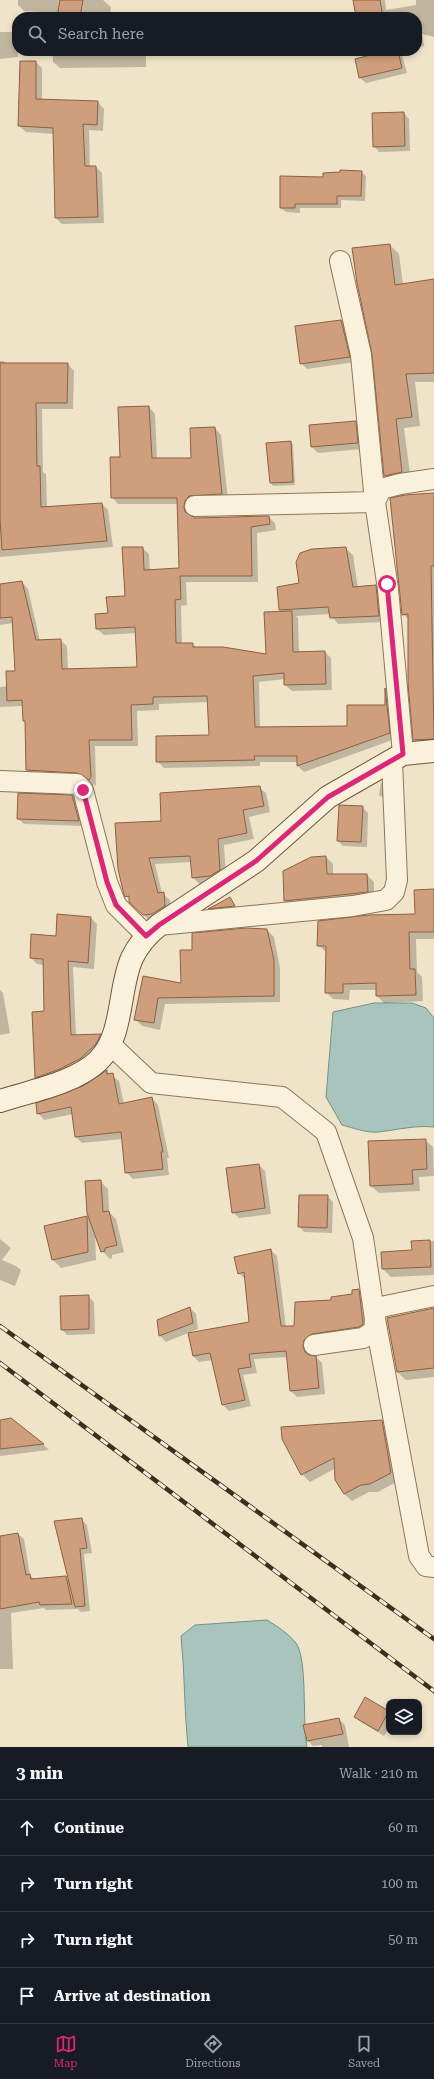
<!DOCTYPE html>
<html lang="en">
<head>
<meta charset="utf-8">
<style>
  body { margin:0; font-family:"Roboto Serif",serif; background:#242831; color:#f1f3f6 }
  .controls { position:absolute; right:12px; bottom:12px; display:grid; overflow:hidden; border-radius:8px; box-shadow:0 2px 6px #0003 }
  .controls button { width:36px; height:36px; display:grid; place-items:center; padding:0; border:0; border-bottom:1px solid #363941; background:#171b24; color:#f1f3f6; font:20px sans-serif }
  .stop { position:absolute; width:12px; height:12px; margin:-9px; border:3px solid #db2777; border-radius:50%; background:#fff }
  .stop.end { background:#db2777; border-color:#fff; box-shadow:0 1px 4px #0008 }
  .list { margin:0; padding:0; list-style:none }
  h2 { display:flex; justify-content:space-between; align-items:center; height:52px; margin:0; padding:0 16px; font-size:17px }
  h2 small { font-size:13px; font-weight:400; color:#9ea1a6 }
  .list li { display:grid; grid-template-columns:26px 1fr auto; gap:12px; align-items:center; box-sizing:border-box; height:56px; padding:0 16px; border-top:1px solid #363941 }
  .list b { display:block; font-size:15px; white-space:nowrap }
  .list em { font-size:13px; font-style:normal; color:#9ea1a6 }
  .icon { flex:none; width:22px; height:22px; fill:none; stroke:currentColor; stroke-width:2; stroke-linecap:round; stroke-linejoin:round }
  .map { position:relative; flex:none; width:434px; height:1747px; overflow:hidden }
  .search { position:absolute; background:#171b24; box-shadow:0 2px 6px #0003; left:12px; right:12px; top:12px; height:44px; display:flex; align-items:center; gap:10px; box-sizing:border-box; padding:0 14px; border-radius:16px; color:#9ea1a6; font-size:15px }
  .sheet { height:276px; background:#171b24 }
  nav { display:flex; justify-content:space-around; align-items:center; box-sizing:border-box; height:56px; border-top:1px solid #363941; background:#171b24; font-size:11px; color:#9ea1a6 }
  nav a { display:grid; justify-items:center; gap:2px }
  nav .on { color:#db2777 }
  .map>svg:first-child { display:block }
  .water { fill:#a9c4bc; stroke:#6f938a }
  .shadow { fill:#0003 }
  .building { fill:#cf9f7d; stroke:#8d5f41 }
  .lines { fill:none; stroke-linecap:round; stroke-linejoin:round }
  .minor-casing { stroke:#8d765c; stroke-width:22 }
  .secondary-casing { stroke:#6f573f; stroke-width:24 }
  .minor { stroke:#faf1dc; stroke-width:20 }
  .secondary { stroke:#faf1dc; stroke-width:22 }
  .rail-casing { stroke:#3d2e20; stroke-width:4.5 }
  .rail { stroke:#f7eed8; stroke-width:3; stroke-dasharray:9; stroke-linecap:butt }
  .route { stroke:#db2777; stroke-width:5 }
</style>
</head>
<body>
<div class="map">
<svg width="434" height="1747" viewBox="0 0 434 1747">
  <rect width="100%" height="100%" fill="#f0e4c8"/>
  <path class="water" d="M374,1003H412L426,1008L434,1018V1127C415,1125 397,1130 378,1132C367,1133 353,1128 342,1125L326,1097L333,1012Z
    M267,1620C278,1627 288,1633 296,1643C308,1660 302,1723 307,1747H188C184,1710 185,1673 181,1636L195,1625Z"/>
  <path class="shadow" d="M18,0H103L111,7L110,15L88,14L87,17H58V13L24,11L18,5Z
    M354,0H385L386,10L416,5V0H434V37L422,34L424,46L417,47V17H357Z
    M0,32H11L17,37L18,57L0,59Z
    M53,51H146V67L60,68L53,62Z
    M390,51H398L402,55L407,73L366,83L360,78Z
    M36,62L42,68V100L98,102L104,109L103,131L89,130L90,167H96L102,173L104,223L62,224L56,218L54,134L26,132L19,126Z
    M404,113L409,119L410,151L379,152L374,146Z
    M361,172L366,176L365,201L341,200V208H300V213L286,212L281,208L324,178Z
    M390,245L399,254L403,285L434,280V382H415L420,426L404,428L411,481L394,485L385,476L373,354Z
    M341,321L347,327L355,362L307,369L301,363Z
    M0,361H4L7,364H68L74,371L73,409H42L43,472L46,474L47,508L102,504L108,510L113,547L0,557Z
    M149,407L155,414L157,459H192L215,428L221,435L228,500L190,514V516L195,519L269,517L275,523L276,530L257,533L258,582H186L187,605L181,606L182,644H192L197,648L267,655L282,612L280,610L300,584L345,548L353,555L358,588L375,586L383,594L386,622L338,624L330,614L296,616L298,618L299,653L325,652L331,658L332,690L292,691L285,685V679L259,682L260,728L348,727L386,706V690L391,695L395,739L304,772L298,766V762H260V766L164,768L157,761L210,736L209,702L159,704V710L137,711L138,746H95L96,786L85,779L33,777L27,770V723L24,720L23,706L0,707V687L8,686L16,672L13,623L0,625V585L22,582L28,589L40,641L60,640L67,646L68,670L138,668L136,633L104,635L97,629L109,614L126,597L142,548L149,554L150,571L180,569L178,504H118L112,497L121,458Z
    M355,422L361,427L363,449L318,453L312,447L310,426Z
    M291,442L293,445L295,485L273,486L271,483Z
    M434,494V746L421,747L414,740L409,684V620L403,614Z
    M381,782L384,785V798L379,795Z
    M259,787L266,793L270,812L249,817L254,839L224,845L226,877L217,882L199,884L193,877L192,862L155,864L162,893L170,900L172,913L150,922L125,894L162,822Z
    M72,796L77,802L84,826L24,824L18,819Z
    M362,807L368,813L367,847L343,846L338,841Z
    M326,857L333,864V875H367L374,882V899L292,908L285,901Z
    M434,890V939H416L417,972L422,977L423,1001L384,1003L377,996V990H350L349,1000L333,999L326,992L327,953L318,945L416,915Z
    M230,899L239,911L214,914L209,909Z
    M91,918L97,924L94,969L73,967L76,1036L100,1035L106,1041L102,1050L42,1083L36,1077L46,1012L44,965L37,964L31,958L56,937Z
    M267,930L274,937L280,968V1002L165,1004L160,1030L142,1026L136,1020L144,977L182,985L193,951Z
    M0,990L3,993L10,1033L0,1035Z
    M106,1071L119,1081L124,1104L152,1098L158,1105L169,1158H167L169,1175L133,1179L126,1172L123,1139L82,1143L76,1137L73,1114L44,1120L38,1113L83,1087Z
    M425,1140L433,1147L434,1176L419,1177L420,1191L379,1193L371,1186Z
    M259,1165L265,1171L271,1214L239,1218L233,1212Z
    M100,1181L108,1189L109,1212L116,1219L124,1252L112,1255V1258L110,1259L102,1251L95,1234L96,1260L61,1268L53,1260L45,1226L87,1217L90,1220Z
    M327,1196L333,1202L332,1233L304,1232L299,1226Z
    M0,1239L11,1248L2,1260L16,1266L21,1270L15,1286L0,1280Z
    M434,1241V1275L391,1277L383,1269L413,1251L412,1242Z
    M271,1250L277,1256L286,1327H295L332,1301L353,1295L359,1290L365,1296L369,1330L309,1346L310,1357H316L322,1363L325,1394L297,1397L291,1391L287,1357L254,1359L257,1373L243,1375L251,1406L229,1411L223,1405L212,1360L199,1362L193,1356L190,1334L250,1323L245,1279L239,1273Z
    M88,1296L94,1302L95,1334L67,1335L62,1329Z
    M190,1308L196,1314L198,1329L166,1342L160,1336L158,1321Z
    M434,1309V1377L406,1380L397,1372Z
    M11,1419L43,1444L49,1450L0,1456V1421Z
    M382,1421L389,1428L398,1481L378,1492H369L352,1501L344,1494L336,1468L310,1482L302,1474Z
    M81,1519L87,1525L92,1553L84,1554L90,1611L81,1612L78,1609L46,1610L44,1608L11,1613L13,1669H0V1537L18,1534L24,1539L30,1575L35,1580L66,1578L70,1582Z
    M366,1698L389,1712V1728L384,1736L361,1722L355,1717Z
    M339,1719L345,1725L349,1747H322V1745L313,1746L308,1741Z"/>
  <path class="building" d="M60,0H83L80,17H57Z
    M353,0H380L383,17H356Z
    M386,51H398L402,68L359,78L355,59Z
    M20,61H36V99L98,101L97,125L83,124L85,166H96L98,217L55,218L53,128L18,126Z
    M404,112L405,146L373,147L372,113Z
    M340,170L362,171L361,196H337V204H295V208H280V176L323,177V173L340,172Z
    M390,244L395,285L434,279V373L406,374L412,417L396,419L402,472L384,476L372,354L357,283L352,248Z
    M341,320L350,357L300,364L295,326Z
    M0,363H68L67,403H36L37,466H40L41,507L102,503L107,541L2,550L0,518Z
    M149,406L152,458H191L190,428L215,427L222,494L189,496L185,501L184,507L185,512L195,518L269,516L270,524L251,527L252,576H180L181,599L175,600L176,643H193V647H223L266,654L264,612L292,611L293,652L325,651L326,684L284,685V673L253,676L255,727L347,726V705H385V688L390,733L297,766V756H254L255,760L156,762V736L209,735L207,696L153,697V704L131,705L132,740H89L91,777L89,780L77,773L26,770L25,721H23L22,700L7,701L6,671H15L12,617L0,618V584L22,581L36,640L61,639L62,669L137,667L135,627L96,629L95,614L108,613L106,597L125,596L122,547H143L144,570L179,568L177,498H111L110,457H120L118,407Z
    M356,421L358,443L311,447L309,425Z
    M291,441L293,482L270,483L266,443Z
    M434,493V566H431L434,739L413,740L408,684V614L402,615L390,498L405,495Z
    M346,547L353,587L376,585L379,616L330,618L328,607L279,610L277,587L299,583L296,562L300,553L312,549Z
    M260,786L264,806L243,810L247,833L218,839L220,870L210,876L192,878L190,856L149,858L158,893L164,892L165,906L152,914L143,915L129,902V896L125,897L124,895L118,869L115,823L161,821L160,793Z
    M18,793L72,795L79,821L17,819Z
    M339,805L363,806L361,842L337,841Z
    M326,856L327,874H367L368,892L284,901L283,871L311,857Z
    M434,889V932H409L410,969H415L416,995L376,996V983L343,984V993H325L326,946H317L318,921L368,915L415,914L414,890Z
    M230,897L235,906L208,909L223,901Z
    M57,914L91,917L88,963L68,961L71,1035L101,1034L96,1044L81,1058L60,1069L35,1078L32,1012L44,1011L43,959L30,958L31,934L56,936Z
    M246,928L267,929L274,960V996L158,998L154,1023L134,1020L143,976L181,983L180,950H192V933Z
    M107,1070V1074L113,1073L119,1104L152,1097L163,1152H161L163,1169L125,1173L121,1132L75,1137L71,1107L37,1114L36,1103L83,1086Z
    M426,1139L427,1169L412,1170L413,1184L370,1186L368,1141Z
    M259,1164L265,1208L232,1213L226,1168Z
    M101,1180L103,1212L109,1211L117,1245L105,1248V1251L101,1252L87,1213L85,1181Z
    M299,1195H328L327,1228L298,1227Z
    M87,1216L88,1252L52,1260L44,1226Z
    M430,1240L431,1267L382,1269L381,1252L412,1250L411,1241Z
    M271,1249L281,1326H294L295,1302L331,1300V1297L352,1294V1290L359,1289L363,1324L359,1327L312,1334L304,1340L303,1346L305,1352L309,1355L316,1356L319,1388L290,1391L286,1351L249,1354L251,1367L238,1369L245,1400L222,1405L210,1353L193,1356L188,1333L249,1322L244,1272L238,1274L234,1257Z
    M89,1295V1329L61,1330L60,1296Z
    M190,1307L193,1323L159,1336L157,1320Z
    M434,1308V1368L397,1372L387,1318Z
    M11,1418L44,1444L0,1449V1420Z
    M382,1420L391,1473L370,1484L361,1485L344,1494L335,1480L334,1458L301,1475L282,1439L281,1427Z
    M82,1518L87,1548L80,1549L85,1606L75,1607L54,1521Z
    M18,1533L26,1575L30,1574L31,1579L66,1576L72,1604L40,1605L39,1602L0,1609V1536Z
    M365,1697L389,1711L378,1731L354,1717Z
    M339,1718L343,1734L307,1741L303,1725Z"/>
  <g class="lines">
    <g class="minor-casing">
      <path id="minor" d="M195,506L375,502L361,355L340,261
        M403,754L388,589L375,502L381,489L400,484L434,479
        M0,781L77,784L83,790L107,882L116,905L147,936
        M159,925L353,906L386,900L394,892L397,880L392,761
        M111,1045L151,1083L282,1097L326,1132L363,1238L375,1319L419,1556L426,1566L434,1567
        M314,1345L363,1338L374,1331L376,1308L434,1296"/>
    </g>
    <g class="secondary-casing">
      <path id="secondary" d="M0,1101C31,1091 75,1083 98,1061C124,1036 118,989 132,958C138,945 148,934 159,925L256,861L328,797L403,754L434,751"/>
    </g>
    <use href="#minor" class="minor"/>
    <use href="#secondary" class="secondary"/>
    <g class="rail-casing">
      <path id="rail" d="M0,1326L434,1639
        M0,1363L434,1691"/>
    </g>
    <use href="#rail" class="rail"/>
  </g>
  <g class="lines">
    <path class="route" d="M83,790L107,882L116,905L146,936L159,925L256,861L328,797L403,754L387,584"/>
  </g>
</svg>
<div class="controls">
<button><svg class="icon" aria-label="layers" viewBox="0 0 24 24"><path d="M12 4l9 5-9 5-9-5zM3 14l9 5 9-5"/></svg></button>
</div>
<div class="stop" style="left:387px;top:584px"></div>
<div class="stop end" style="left:83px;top:790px"></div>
<div class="search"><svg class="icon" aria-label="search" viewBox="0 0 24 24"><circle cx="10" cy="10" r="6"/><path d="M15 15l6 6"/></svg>Search here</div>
</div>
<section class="sheet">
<h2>3 min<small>Walk · 210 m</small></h2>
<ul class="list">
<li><svg class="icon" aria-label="ahead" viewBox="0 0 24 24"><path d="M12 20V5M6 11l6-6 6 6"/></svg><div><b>Continue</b></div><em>60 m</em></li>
<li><svg class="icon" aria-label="right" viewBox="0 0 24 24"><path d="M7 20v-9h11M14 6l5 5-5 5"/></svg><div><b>Turn right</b></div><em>100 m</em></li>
<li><svg class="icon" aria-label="right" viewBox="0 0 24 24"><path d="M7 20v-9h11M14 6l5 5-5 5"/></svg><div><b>Turn right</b></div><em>50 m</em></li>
<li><svg class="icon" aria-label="arrive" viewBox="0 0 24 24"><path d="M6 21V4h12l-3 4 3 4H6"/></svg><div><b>Arrive at destination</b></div></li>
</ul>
</section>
<nav>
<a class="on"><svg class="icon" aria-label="map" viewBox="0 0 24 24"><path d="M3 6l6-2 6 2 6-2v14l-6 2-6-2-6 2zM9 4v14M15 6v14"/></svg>Map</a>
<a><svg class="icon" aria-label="directions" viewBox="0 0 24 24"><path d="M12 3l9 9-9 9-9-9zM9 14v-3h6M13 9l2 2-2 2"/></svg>Directions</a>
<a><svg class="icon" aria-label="saved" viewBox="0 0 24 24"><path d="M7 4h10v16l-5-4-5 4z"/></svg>Saved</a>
</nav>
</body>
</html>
